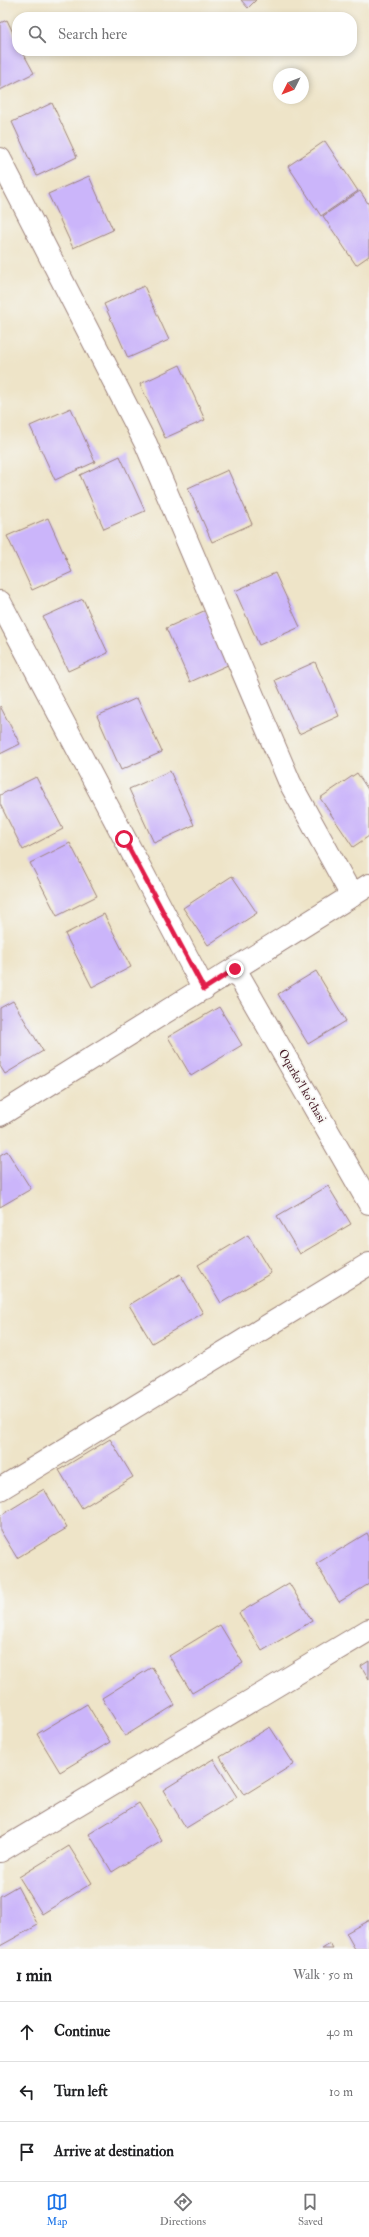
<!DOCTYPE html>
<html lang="en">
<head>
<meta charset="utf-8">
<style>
  body { margin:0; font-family:"IM FELL Double Pica",serif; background:#f6f6f6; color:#202124 }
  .compass { position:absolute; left:273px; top:68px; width:36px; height:36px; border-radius:50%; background:#fff; box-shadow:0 2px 6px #0003; rotate:228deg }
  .stop { position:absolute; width:12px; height:12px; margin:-9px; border:3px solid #e11d48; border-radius:50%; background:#fff }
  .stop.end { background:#e11d48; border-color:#fff; box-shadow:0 1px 4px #0008 }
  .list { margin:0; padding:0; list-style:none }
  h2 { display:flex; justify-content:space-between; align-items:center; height:52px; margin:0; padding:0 16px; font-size:17px }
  h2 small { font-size:13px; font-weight:400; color:#757577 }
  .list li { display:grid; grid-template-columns:26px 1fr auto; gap:12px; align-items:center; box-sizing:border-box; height:60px; padding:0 16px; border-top:1px solid #e0e0e0 }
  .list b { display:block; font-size:15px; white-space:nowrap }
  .list em { font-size:13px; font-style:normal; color:#757577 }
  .icon { flex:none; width:22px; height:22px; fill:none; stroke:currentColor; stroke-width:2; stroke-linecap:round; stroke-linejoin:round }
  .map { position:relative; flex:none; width:369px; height:1949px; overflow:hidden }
  .search { position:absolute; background:#fff; box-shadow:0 2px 6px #0003; left:12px; right:12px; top:12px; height:44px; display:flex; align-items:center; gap:10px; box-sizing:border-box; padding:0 14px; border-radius:16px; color:#757577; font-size:15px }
  .sheet { height:232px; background:#fff }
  nav { display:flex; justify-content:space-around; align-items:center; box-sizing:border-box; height:56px; border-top:1px solid #e0e0e0; background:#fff; font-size:11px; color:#757577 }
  nav a { display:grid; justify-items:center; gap:2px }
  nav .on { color:#1a73e8 }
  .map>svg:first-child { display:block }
  .building { fill:#cbb5fa }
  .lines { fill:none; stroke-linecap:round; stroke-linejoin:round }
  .minor-casing { stroke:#9c827a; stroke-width:24 }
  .minor { stroke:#fff; stroke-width:22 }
  .route { stroke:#e11d48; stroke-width:5 }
  .labels { text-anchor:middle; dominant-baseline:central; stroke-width:3.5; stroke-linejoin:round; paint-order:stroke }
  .street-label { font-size:12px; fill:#4a1f2b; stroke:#f6f6f2 }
</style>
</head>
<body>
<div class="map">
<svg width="369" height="1949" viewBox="0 0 369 1949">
  <rect width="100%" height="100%" fill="#f6f6f2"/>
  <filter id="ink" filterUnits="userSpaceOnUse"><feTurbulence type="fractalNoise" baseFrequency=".025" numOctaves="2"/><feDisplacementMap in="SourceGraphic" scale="8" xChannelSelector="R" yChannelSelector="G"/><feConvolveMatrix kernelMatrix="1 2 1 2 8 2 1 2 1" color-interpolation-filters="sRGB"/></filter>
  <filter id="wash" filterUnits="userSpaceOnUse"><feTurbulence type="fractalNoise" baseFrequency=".012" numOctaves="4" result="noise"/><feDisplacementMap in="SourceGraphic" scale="16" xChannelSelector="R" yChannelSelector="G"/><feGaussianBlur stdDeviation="0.9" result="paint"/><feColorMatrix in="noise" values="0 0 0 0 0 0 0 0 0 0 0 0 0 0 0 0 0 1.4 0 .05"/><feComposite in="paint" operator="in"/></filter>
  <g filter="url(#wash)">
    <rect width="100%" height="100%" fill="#eee4c8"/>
    <g id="blocks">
      <path class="building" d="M241,0H256L248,8Z
        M7,20L17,41V51H22L34,73L0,90V23Z
        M52,103L77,157L37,176L12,122Z
        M325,141L358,191L321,216L288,166Z
        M89,176L113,230L73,248L48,194Z
        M360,191L369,205V256L356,265L323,216Z
        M144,286L169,340L128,358L104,304Z
        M180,365L205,420L165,438L140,384Z
        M71,408L95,462L55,480L30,426Z
        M120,456L145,511L104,529L80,475Z
        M228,470L252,524L212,542L188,488Z
        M48,518L72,572L32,590L7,536Z
        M275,573L300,627L259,645L235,591Z
        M83,599L108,653L68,671L43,617Z
        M206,610L230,664L190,682L166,628Z
        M315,662L339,716L299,734L275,680Z
        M137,698L162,752L121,770L97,716Z
        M0,706L20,744L0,754Z
        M170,771L194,825L154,843L129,789Z
        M357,773L369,791V836L353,847L320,798Z
        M36,777L63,829L23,850L0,804V795Z
        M70,843L97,896L57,916L30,863Z
        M232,876L257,913L208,945L183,908Z
        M104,914L131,967L92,987L65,934Z
        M316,971L346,1021L308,1044L278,994Z
        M13,1001L43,1051L5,1074L0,1066V1008Z
        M219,1007L242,1045L191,1076L168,1037Z
        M7,1151L31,1189L0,1207V1155Z
        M328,1186L351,1224L300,1254L277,1216Z
        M248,1235L271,1273L221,1303L198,1265Z
        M180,1274L203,1313L152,1343L129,1305Z
        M110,1439L133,1477L82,1508L59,1470Z
        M44,1489L67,1528L17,1558L0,1530V1516Z
        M367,1533L369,1537V1584L339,1602L316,1564Z
        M289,1583L312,1621L262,1651L239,1613Z
        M220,1625L243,1663L192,1693L169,1656Z
        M369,1661V1679L361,1666Z
        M152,1667L175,1705L125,1736L102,1698Z
        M87,1704L110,1742L60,1772L37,1734Z
        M270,1727L294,1764L244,1795L220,1757Z
        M213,1759L237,1797L186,1828L163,1790Z
        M139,1803L162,1841L112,1872L89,1834Z
        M69,1846L92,1883L42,1914L19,1877Z
        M17,1886L38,1925L0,1946V1896Z
        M369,1920V1949H355L346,1933Z
        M330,1944L333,1949H322Z"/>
    </g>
  </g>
  <g filter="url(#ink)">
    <use href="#blocks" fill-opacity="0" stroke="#9c827a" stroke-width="1"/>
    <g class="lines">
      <g class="minor-casing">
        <path id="minor" d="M0,159L146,444L290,783L352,896
          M0,602L204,989
          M235,969L369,1203
          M0,1115L369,885
          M0,1489L369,1264
          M0,1851L369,1630"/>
      </g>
      <use href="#minor" class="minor"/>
    </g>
  </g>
  <g class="lines" filter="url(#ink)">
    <path class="route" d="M124,839L204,989L235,969"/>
  </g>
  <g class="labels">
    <g class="street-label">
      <text transform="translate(302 1086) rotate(60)">Oqarko'l ko'chasi</text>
    </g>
  </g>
</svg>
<svg class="compass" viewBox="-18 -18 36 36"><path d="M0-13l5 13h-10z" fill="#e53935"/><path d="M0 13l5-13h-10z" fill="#757577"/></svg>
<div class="stop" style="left:124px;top:839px"></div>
<div class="stop end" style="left:235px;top:969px"></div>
<div class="search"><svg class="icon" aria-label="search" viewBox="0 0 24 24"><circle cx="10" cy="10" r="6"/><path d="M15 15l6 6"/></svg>Search here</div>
</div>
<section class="sheet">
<h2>1 min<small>Walk · 50 m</small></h2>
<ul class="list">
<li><svg class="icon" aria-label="ahead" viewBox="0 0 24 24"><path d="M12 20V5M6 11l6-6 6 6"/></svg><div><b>Continue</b></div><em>40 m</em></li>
<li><svg class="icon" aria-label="left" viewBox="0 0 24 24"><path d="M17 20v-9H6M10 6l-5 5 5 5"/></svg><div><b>Turn left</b></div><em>10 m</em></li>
<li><svg class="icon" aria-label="arrive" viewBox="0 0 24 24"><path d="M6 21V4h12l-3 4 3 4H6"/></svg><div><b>Arrive at destination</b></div></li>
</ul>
</section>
<nav>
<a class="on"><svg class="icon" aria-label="map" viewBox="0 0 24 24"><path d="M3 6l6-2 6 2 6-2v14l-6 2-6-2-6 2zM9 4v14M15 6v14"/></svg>Map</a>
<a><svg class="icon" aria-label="directions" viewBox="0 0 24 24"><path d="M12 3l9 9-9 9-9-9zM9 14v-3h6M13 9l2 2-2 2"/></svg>Directions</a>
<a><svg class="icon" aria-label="saved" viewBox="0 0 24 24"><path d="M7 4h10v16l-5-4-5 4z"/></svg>Saved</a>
</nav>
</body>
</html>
